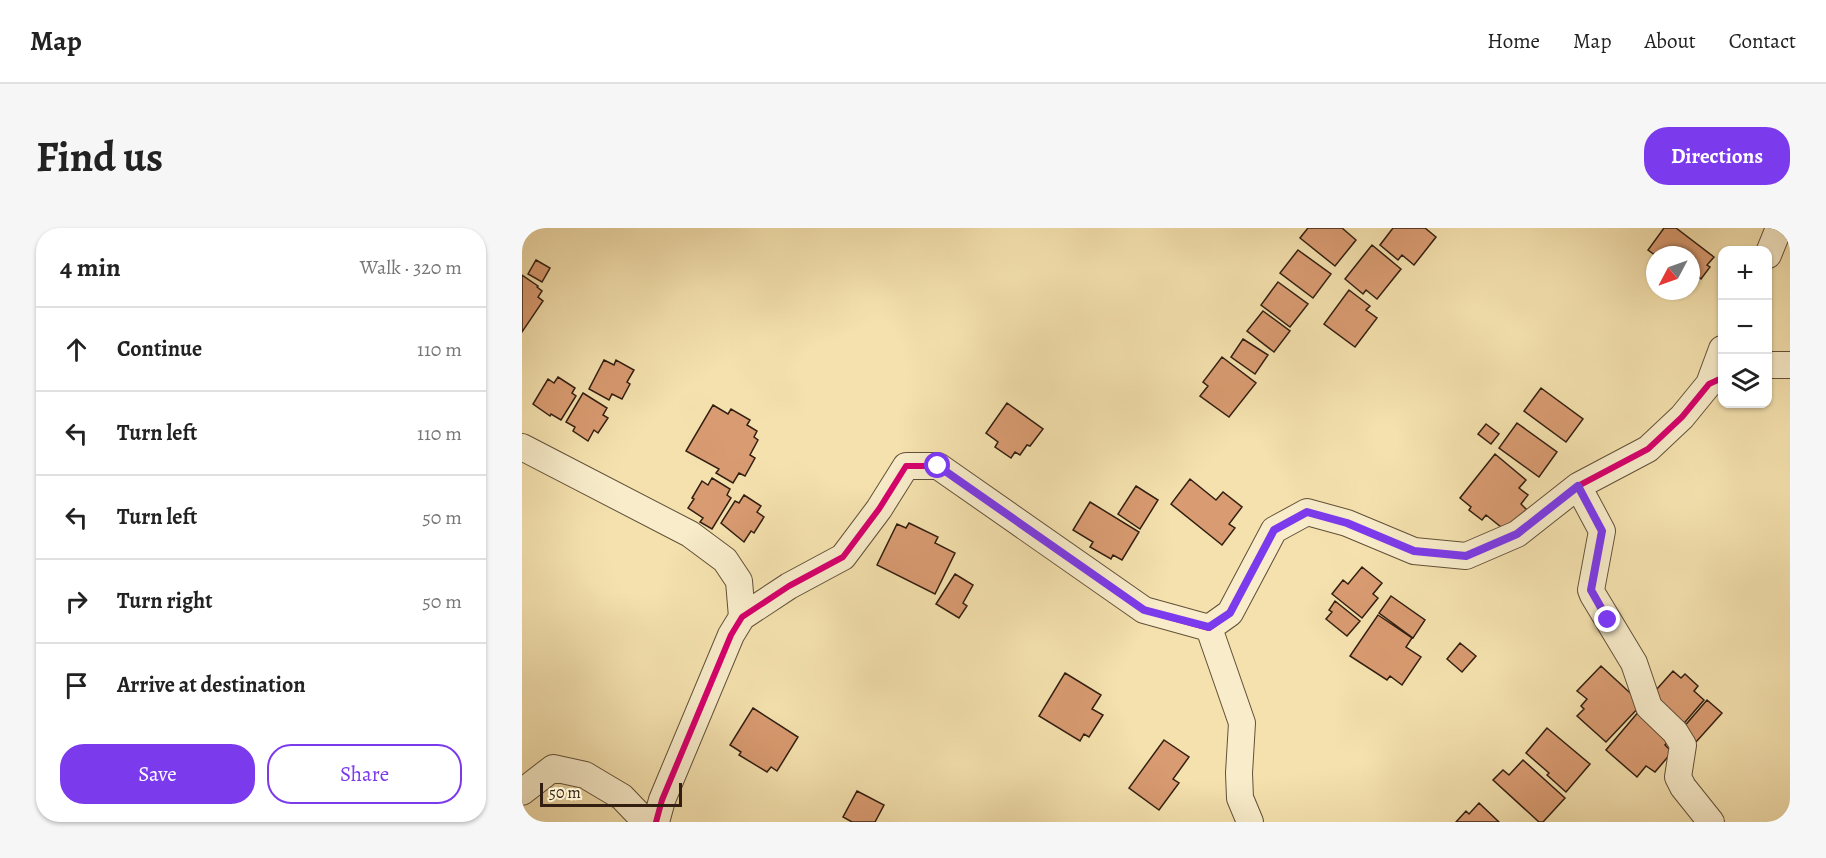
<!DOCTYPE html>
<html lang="en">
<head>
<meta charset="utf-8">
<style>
  body { margin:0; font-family:Alegreya,serif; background:#f6f6f6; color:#222 }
  .controls { position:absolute; right:18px; top:18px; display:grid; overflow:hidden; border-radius:12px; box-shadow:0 2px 4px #0004 }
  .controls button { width:54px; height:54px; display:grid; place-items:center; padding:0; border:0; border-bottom:2px solid #e0e0e0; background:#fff; color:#222; font:30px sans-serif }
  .compass { position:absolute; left:1124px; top:18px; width:54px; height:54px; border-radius:50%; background:#fff; box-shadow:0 2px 4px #0004; rotate:229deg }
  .scale { position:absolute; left:18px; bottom:15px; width:142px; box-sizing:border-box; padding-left:6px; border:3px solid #321f11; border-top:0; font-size:16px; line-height:21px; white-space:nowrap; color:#321f11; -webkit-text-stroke:4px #f8ecca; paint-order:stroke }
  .stop { position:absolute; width:18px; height:18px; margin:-14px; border:4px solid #7c3aed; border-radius:50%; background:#fff }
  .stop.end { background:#7c3aed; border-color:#fff; box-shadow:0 2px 6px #0008 }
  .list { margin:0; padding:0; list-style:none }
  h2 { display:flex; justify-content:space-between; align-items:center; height:78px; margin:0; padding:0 24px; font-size:26px }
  h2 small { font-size:20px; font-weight:400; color:#767676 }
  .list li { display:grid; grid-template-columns:39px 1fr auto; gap:18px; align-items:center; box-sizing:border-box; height:84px; padding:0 24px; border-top:2px solid #e0e0e0 }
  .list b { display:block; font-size:22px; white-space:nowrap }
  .list em { font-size:20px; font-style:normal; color:#767676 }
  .actions { display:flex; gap:12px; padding:18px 24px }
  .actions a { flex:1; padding:14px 0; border:2px solid #7c3aed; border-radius:24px; text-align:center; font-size:21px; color:#7c3aed }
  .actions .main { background:#7c3aed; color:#fff }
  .icon { flex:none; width:33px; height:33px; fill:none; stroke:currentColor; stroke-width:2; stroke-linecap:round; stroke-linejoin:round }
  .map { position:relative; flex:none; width:1268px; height:594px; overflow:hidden; border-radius:24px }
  header { display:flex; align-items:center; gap:36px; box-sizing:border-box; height:84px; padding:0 30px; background:#fff; border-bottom:2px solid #e0e0e0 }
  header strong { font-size:28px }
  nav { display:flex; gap:33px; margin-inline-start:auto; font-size:21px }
  .intro { display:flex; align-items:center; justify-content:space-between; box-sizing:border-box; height:144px; padding:0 36px }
  h1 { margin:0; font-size:42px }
  .button { padding:15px 27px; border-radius:24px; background:#7c3aed; color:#fff; font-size:21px; font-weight:700 }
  main { display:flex; gap:36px; padding:0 36px }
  aside { flex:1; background:#fff; border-radius:24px; box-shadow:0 2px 4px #0004 }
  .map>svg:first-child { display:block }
  .building { fill:#d99b71; stroke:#321f11; stroke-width:1.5 }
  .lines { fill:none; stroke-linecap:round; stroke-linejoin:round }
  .minor-casing { stroke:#625038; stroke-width:28 }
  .minor { stroke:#f8ecca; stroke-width:26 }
  .cycleway-casing { stroke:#f8ecca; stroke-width:10 }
  .cycleway { stroke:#d6006c; stroke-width:6 }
  .route { stroke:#7c3aed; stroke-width:8 }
</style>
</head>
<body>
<header>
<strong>Map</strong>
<nav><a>Home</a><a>Map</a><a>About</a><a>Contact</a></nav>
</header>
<div class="intro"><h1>Find us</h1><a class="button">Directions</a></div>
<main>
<aside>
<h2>4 min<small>Walk · 320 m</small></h2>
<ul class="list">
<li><svg class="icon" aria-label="ahead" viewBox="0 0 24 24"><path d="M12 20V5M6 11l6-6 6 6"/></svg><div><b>Continue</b></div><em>110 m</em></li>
<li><svg class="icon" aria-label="left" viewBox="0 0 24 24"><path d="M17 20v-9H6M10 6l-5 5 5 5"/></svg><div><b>Turn left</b></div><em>110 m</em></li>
<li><svg class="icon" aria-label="left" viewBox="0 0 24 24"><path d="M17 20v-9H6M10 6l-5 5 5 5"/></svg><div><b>Turn left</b></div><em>50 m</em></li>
<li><svg class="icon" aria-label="right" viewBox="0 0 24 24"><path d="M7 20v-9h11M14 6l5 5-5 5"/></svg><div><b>Turn right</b></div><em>50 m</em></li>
<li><svg class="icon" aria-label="arrive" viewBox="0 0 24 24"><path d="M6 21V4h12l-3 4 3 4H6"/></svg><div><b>Arrive at destination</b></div></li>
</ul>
<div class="actions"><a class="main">Save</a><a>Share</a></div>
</aside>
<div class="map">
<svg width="1268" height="594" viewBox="0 0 1268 594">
  <rect width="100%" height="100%" fill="#f4e1ae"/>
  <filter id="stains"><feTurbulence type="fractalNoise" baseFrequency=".00333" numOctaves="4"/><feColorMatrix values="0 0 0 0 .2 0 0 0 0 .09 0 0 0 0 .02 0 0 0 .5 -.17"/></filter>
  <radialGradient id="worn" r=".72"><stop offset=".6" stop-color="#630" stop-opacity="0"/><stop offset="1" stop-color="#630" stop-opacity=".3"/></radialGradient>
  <path class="building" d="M786,0H820L834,12L813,38L778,10Z
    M871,0H903L914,9L892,37L880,27L876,32L858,17Z
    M1142,0H1154L1192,29L1185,37L1188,39L1179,51L1173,46L1169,51V27H1133L1126,22Z
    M850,17L879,41L855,71L844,62L841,66L823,51Z
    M776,22L809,46L791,70L758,45Z
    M14,32L28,40L20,54L6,46Z
    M0,47L16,58L15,59L20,63L16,69L21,73L0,104Z
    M756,54L786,76L768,99L739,77Z
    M827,62L848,78L844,82L855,90L833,119L802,96Z
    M741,83L768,103L752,124L725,103Z
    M721,111L746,127L733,146L709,129Z
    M700,129L734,155L707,189L678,168L686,158L681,154Z
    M82,132L92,137L94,132L112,142L105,154L108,156L100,171L90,166L87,172L67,161Z
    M36,149L53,160L50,165L54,168L39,192L29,186L28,188L11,176L26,151L32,155Z
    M1019,160L1061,191L1044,214L1002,183Z
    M61,165L85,180L81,187L86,190L76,205L72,202L66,213L51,203L53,199L44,194Z
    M485,175L521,201L508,218L505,217L498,227L493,224L489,230L473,219L476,214L464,205Z
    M191,177L206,186L209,181L228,192L225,197L235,203L232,209L236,212L228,227L233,230L223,248L217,245L211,255L194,245L197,241L164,223Z
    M995,195L1035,224L1017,249L977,220Z
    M964,196L977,206L969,216L956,206Z
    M973,226L1004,252L997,260L1006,267L999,276L1005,282L984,303L964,287L960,292L947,282L949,279L938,270Z
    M190,250L208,261L205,267L209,270L190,301L178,294L181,290L166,280L172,271L170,270L180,253L186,257Z
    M668,251L694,272L701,264L720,279L707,296L713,300L700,317L649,276Z
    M614,258L636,272L618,301L596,286Z
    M222,267L239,278L235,284L242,289L232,305L229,303L222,314L199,295L213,273L217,275Z
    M568,274L617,304L600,332L591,327L589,331L568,319L571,314L551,302Z
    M387,295L416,309L413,315L433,325L413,366L355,337L375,296L384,300Z
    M840,339L860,355L851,366L856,370L840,390L810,366L821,352L826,356Z
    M433,346L451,357L441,375L445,378L437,390L414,376Z
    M869,368L903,392L891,410L857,385Z
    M813,373L838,393L825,408L804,391L810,384L807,382Z
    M856,387L890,410L884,419L899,429L880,457L868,448L865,452L828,428Z
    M938,415L954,428L940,444L925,431Z
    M1079,438L1120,476L1084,514L1055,488L1062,481L1059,478L1065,471L1055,463Z
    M1151,443L1159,450L1163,446L1176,458L1172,463L1182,472L1158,500L1126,471Z
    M543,445L579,467L570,481L581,487L567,509L562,506L558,513L517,488Z
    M1185,472L1200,485L1174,514L1160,501Z
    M231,480L276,509L255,543L249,539L245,544L217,527L219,524L208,517Z
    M1118,482L1150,509L1143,517L1150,524L1133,544L1124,538L1115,549L1084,522Z
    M1025,500L1068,536L1044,564L1025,547L1027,545L1004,525Z
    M642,512L667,529L651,551L657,555L637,582L607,560Z
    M1001,532L1043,570L1021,594H1017L971,552L981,542L987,547Z
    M335,563L362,577L353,594H330L321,589Z
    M957,575L977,594H934L944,583L947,586Z"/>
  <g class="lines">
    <g class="minor-casing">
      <path id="minor" d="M1246,27L1257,0
        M1246,137H1268
        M1187,156L1200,121
        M0,219L168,306L203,332L217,353L220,389
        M1056,258L1080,303L1069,362L1071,367L1112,435L1127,479L1153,504L1161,517L1156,549L1161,559L1189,594
        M687,400L708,385L752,302L785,284L825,295L892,323L944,328L995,306L1056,258L1126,221L1160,189L1187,156L1200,150
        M687,400L720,495L717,545L718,570L728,594
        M0,564L31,540L63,547L100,569L124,594
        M134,594L140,572L209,407L220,389L267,358L321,329L357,281L384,238H416L622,382L687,400"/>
    </g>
    <use href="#minor" class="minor"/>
    <g class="cycleway-casing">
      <path id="cycleway" d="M134,594L140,572L209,407L220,389L267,358L321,329L357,281L384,238H416L622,382L687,400L708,385L752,302L785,284L825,295L892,323L944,328L995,306L1056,258L1126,221L1160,189L1187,156L1200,150"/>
    </g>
    <use href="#cycleway" class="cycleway"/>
  </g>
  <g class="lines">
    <path class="route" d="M416,238L622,382L687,399L708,385L752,302L785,284L825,295L892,323L944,328L995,306L1056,258L1080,303L1069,362L1086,392"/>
  </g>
  <rect width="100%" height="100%" filter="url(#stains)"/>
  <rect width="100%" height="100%" fill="url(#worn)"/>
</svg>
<div class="controls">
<button>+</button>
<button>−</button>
<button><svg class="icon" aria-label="layers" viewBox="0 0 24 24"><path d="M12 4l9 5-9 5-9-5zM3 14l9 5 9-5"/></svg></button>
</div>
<svg class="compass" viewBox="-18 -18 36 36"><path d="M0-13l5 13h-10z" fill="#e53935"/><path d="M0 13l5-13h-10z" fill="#767676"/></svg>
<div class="scale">50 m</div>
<div class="stop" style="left:416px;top:238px"></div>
<div class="stop end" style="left:1086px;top:392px"></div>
</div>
</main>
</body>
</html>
